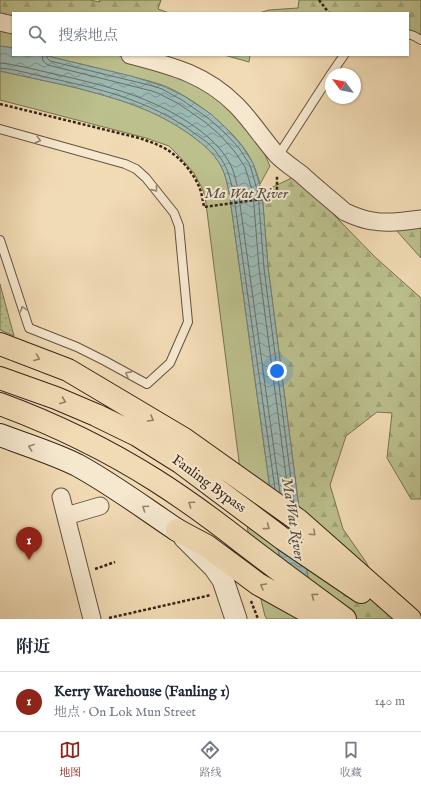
<!DOCTYPE html>
<html lang="zh">
<head>
<meta charset="utf-8">
<style>
  body { margin:0; font-family:"IM FELL English","Noto Serif SC",serif; background:#f2f2f3; color:#1f2937 }
  .compass { position:absolute; left:325px; top:68px; width:36px; height:36px; border-radius:50%; background:#fff; box-shadow:0 1px 3px #0004; rotate:302deg }
  .you { position:absolute; left:277px; top:371px; width:14px; height:14px; margin:-10px; border:3px solid #fff; border-radius:50%; background:#1a73e8; box-shadow:0 0 0 6px #1a73e833 }
  .badge { display:grid; place-items:center; width:26px; height:26px; border-radius:50%; background:#8f2418; color:#fff; font-size:13px; font-weight:700 }
  .pin { position:absolute; translate:-50% -33px; filter:drop-shadow(0 1px 2px #0008) }
  .pin::after { content:''; position:absolute; top:21px; width:14px; height:12px; background:inherit; clip-path:polygon(0 0,100% 0,50% 100%) }
  .list { margin:0; padding:0; list-style:none }
  h2 { display:flex; justify-content:space-between; align-items:center; height:52px; margin:0; padding:0 16px; font-size:17px }
  h2 small { font-size:13px; font-weight:400; color:#747a83 }
  .list li { display:grid; grid-template-columns:26px 1fr auto; gap:12px; align-items:center; box-sizing:border-box; height:60px; padding:0 16px; border-top:1px solid #e0e1e3 }
  .list b { display:block; font-size:15px; white-space:nowrap }
  .list p { margin:0; font-size:13px; white-space:nowrap; color:#747a83 }
  .list em { font-size:13px; font-style:normal; color:#747a83 }
  .icon { flex:none; width:22px; height:22px; fill:none; stroke:currentColor; stroke-width:2; stroke-linecap:round; stroke-linejoin:round }
  .map { position:relative; flex:none; width:421px; height:619px; overflow:hidden }
  .search { position:absolute; background:#fff; box-shadow:0 1px 3px #0004; left:12px; right:12px; top:12px; height:44px; display:flex; align-items:center; gap:10px; box-sizing:border-box; padding:0 14px; border-radius:0px; color:#747a83; font-size:15px }
  .sheet { height:112px; background:#fff }
  nav { display:flex; justify-content:space-around; align-items:center; box-sizing:border-box; height:56px; border-top:1px solid #e0e1e3; background:#fff; font-size:11px; color:#747a83 }
  nav a { display:grid; justify-items:center; gap:2px }
  nav .on { color:#8f2418 }
  .map>svg:first-child { display:block }
  .grass { fill:#bbc08d; stroke:#787252 }
  .forest { fill:url(#forest-firs); stroke:#787252 }
  .park { fill:url(#park-dots); stroke:#787252 }
  .water { fill:url(#water-waves); stroke:#737e76 }
  .lines { fill:none; stroke-linecap:round; stroke-linejoin:round }
  .shore { stroke:#696f66; stroke-width:1 }
  .service-casing { stroke:#65523f; stroke-width:10 }
  .minor-casing { stroke:#65523f; stroke-width:19 }
  .tertiary-casing { stroke:#65523f; stroke-width:23 }
  .secondary-casing { stroke:#362518; stroke-width:24 }
  .motorway-casing { stroke:#362518; stroke-width:24 }
  .path { stroke:#362518; stroke-width:2.5; stroke-dasharray:3 2; stroke-linecap:butt }
  .service { stroke:#f6e8cf; stroke-width:8 }
  .minor { stroke:#f6e8cf; stroke-width:17 }
  .tertiary { stroke:#f6e8cf; stroke-width:21 }
  .secondary { stroke:#f6e8cf; stroke-width:22 }
  .motorway { stroke:#f1dbb5; stroke-width:22 }
  .oneway { stroke:#968674 }
  .oneway2 { stroke:#948066 }
  .labels { text-anchor:middle; dominant-baseline:central; stroke-width:4; stroke-linejoin:round; paint-order:stroke }
  .street-label { font-size:14px; fill:#362518; stroke:#f6e8cf }
  .water-label { font-size:15px; font-style:italic; fill:#555147; stroke:#f6e8cf }
</style>
</head>
<body>
<div class="map">
<svg width="421" height="619" viewBox="0 0 421 619">
  <defs>
    <pattern id="forest-firs" width="22" height="20" patternUnits="userSpaceOnUse"><rect width="22" height="20" fill="#bbc08d"/><path d="M5 1l3.5 6h-7zM16 11l3.5 6h-7z" fill="#a1a579"/></pattern>
    <pattern id="park-dots" width="8" height="8" patternUnits="userSpaceOnUse"><rect width="8" height="8" fill="#bbc08d"/><path d="M2 2h.1M6 6h.1" fill="none" stroke="#a1a579" stroke-width="1.8" stroke-linecap="round"/></pattern>
    <pattern id="water-waves" width="16" height="10" patternUnits="userSpaceOnUse"><rect width="16" height="10" fill="#9cb9b4"/><path d="M0 5q4-4 8 0t8 0" fill="none" stroke="#809691"/></pattern>
  </defs>
  <rect width="100%" height="100%" fill="#f1dbb5"/>
  <filter id="stains"><feTurbulence type="fractalNoise" baseFrequency=".005" numOctaves="4"/><feColorMatrix values="0 0 0 0 .2 0 0 0 0 .09 0 0 0 0 .02 0 0 0 .5 -.17"/></filter>
  <radialGradient id="worn" r=".72"><stop offset=".6" stop-color="#630" stop-opacity="0"/><stop offset="1" stop-color="#630" stop-opacity=".3"/></radialGradient>
  <path class="grass" d="M0,31L13,33V48L0,46Z
    M43,55H117L188,77L252,126L270,166L260,184C258,177 256,170 253,164C241,134 192,96 162,85C148,80 132,77 117,73C93,67 68,61 43,55Z
    M0,71C26,77 52,82 77,88C119,99 157,110 192,136C203,144 214,153 221,166C226,175 228,187 230,198L279,554L294,612L297,619H267L265,616L252,563L205,196L202,188L194,173L178,155L169,146L146,138L0,100Z"/>
  <path class="forest" d="M0,0H90L100,2L99,0H161L158,9L169,13H13V29L0,26Z
    M299,0H421V41L408,33V13H259L269,10L298,8Z
    M224,55H250L249,62Z
    M296,176L375,257L421,298V499H411L387,458L392,413L377,412L346,436L330,485L343,529L366,562L393,616L411,619H327L309,586L268,267L262,192Z
    M421,226V258L396,230Z"/>
  <path class="park" d="M0,284L14,336L0,330Z"/>
  <path class="water" d="M0,46L13,48V55H43L131,76L163,86L184,96L211,114L227,129L242,146L253,163L262,192L268,267L309,586L327,619H297L294,612L279,554L230,198C228,187 226,175 221,166C214,153 203,144 192,136C157,110 119,99 77,88C52,82 26,77 0,71Z"/>
  <g class="lines">
    <path class="shore" d="M42,55L43,61L48,65L152,91L160,94L179,104L205,122L221,136L235,152L245,167L253,193L259,268L289,499
      M47,55V58L50,61L153,86L162,89L182,100L208,118L224,132L239,148L250,165L258,193L264,268L294,503
      M0,63C8,63 16,66 24,67C40,71 56,74 72,78C118,89 158,100 198,129C210,138 221,148 229,162C235,172 237,185 239,197L280,493
      M0,68C15,69 30,74 45,77C97,88 150,100 194,133C202,139 211,144 217,153C228,167 231,180 234,197L275,489"/>
    <g class="service-casing">
      <path id="service" d="M408,34L414,36L421,40
        M331,74L344,55
        M0,129L125,164L136,169L146,178L174,213L179,226L188,322L170,363L147,384L105,361L77,347L29,328L0,240
        M278,156L331,74"/>
    </g>
    <g class="minor-casing">
      <path id="minor" d="M0,22L13,25
        M130,55C172,66 205,74 236,105C251,120 263,139 277,155C284,162 293,168 301,174C315,187 330,199 345,212C354,216 363,220 373,221C387,224 406,221 421,219
        M61,497L92,619
        M66,516L100,506"/>
    </g>
    <g class="tertiary-casing">
      <path id="tertiary" d="M184,537L214,567L223,580L236,619"/>
    </g>
    <g class="secondary-casing">
      <path id="secondary" d="M0,435C26,445 53,453 77,465C112,484 144,508 177,530"/>
    </g>
    <g class="motorway-casing">
      <path id="motorway" d="M0,344L68,370L184,439L298,520L410,619
        M0,378L56,398L96,415L137,435L180,462L283,539L361,592
        M0,404C54,424 106,449 155,480C185,499 215,521 243,543C277,569 311,594 345,619
        M177,530L207,546L258,584L321,619"/>
    </g>
    <path class="path" d="M319,0L329,13
      M0,104L139,138C148,141 157,144 166,149C180,157 194,173 200,189C202,195 203,201 204,207L277,197V176
      M95,569L115,562
      M251,601L258,619
      M109,618L211,595"/>
    <use href="#service" class="service"/>
    <use href="#minor" class="minor"/>
    <use href="#tertiary" class="tertiary"/>
    <use href="#secondary" class="secondary"/>
    <use href="#motorway" class="motorway"/>
  </g>
  <defs><path id="oneway-chevron" d="M-2-3.5L2.5 0L-2 3.5" fill="none" stroke-width="1.6" stroke-linecap="round" stroke-linejoin="round"/></defs>
  <g class="oneway">
    <use href="#oneway-chevron" transform="translate(38 140) rotate(16)"/>
    <use href="#oneway-chevron" transform="translate(155 189) rotate(51)"/>
    <use href="#oneway-chevron" transform="translate(23 309) rotate(-108)"/>
    <use href="#oneway-chevron" transform="translate(128 374) rotate(-151)"/>
    <use href="#oneway-chevron" transform="translate(31 447) rotate(-160)"/>
    <use href="#oneway-chevron" transform="translate(145 508) rotate(-145)"/>
  </g>
  <g class="oneway2">
    <use href="#oneway-chevron" transform="translate(37 358) rotate(21)"/>
    <use href="#oneway-chevron" transform="translate(63 401) rotate(23)"/>
    <use href="#oneway-chevron" transform="translate(151 419) rotate(30)"/>
    <use href="#oneway-chevron" transform="translate(191 504) rotate(-145)"/>
    <use href="#oneway-chevron" transform="translate(267 527) rotate(37)"/>
    <use href="#oneway-chevron" transform="translate(313 533) rotate(42)"/>
    <use href="#oneway-chevron" transform="translate(263 586) rotate(-150)"/>
    <use href="#oneway-chevron" transform="translate(314 596) rotate(-143)"/>
  </g>
  <g class="labels">
    <g class="street-label">
      <text transform="translate(209 484) rotate(36)">Fanling Bypass</text>
    </g>
    <g class="water-label">
      <text x="246" y="193">Ma Wat River</text>
      <text transform="translate(293 519) rotate(81)">Ma Wat River</text>
    </g>
  </g>
  <rect width="100%" height="100%" filter="url(#stains)"/>
  <rect width="100%" height="100%" fill="url(#worn)"/>
</svg>
<svg class="compass" viewBox="-18 -18 36 36"><path d="M0-13l5 13h-10z" fill="#e53935"/><path d="M0 13l5-13h-10z" fill="#747a83"/></svg>
<div class="you"></div>
<div class="pin badge" style="left:29px;top:560px">1</div>
<div class="search"><svg class="icon" aria-label="search" viewBox="0 0 24 24"><circle cx="10" cy="10" r="6"/><path d="M15 15l6 6"/></svg>搜索地点</div>
</div>
<section class="sheet">
<h2>附近<small></small></h2>
<ul class="list">
<li><span class="badge">1</span><div><b>Kerry Warehouse (Fanling 1)</b><p>地点 · On Lok Mun Street</p></div><em>140 m</em></li>
</ul>
</section>
<nav>
<a class="on"><svg class="icon" aria-label="map" viewBox="0 0 24 24"><path d="M3 6l6-2 6 2 6-2v14l-6 2-6-2-6 2zM9 4v14M15 6v14"/></svg>地图</a>
<a><svg class="icon" aria-label="directions" viewBox="0 0 24 24"><path d="M12 3l9 9-9 9-9-9zM9 14v-3h6M13 9l2 2-2 2"/></svg>路线</a>
<a><svg class="icon" aria-label="saved" viewBox="0 0 24 24"><path d="M7 4h10v16l-5-4-5 4z"/></svg>收藏</a>
</nav>
</body>
</html>
